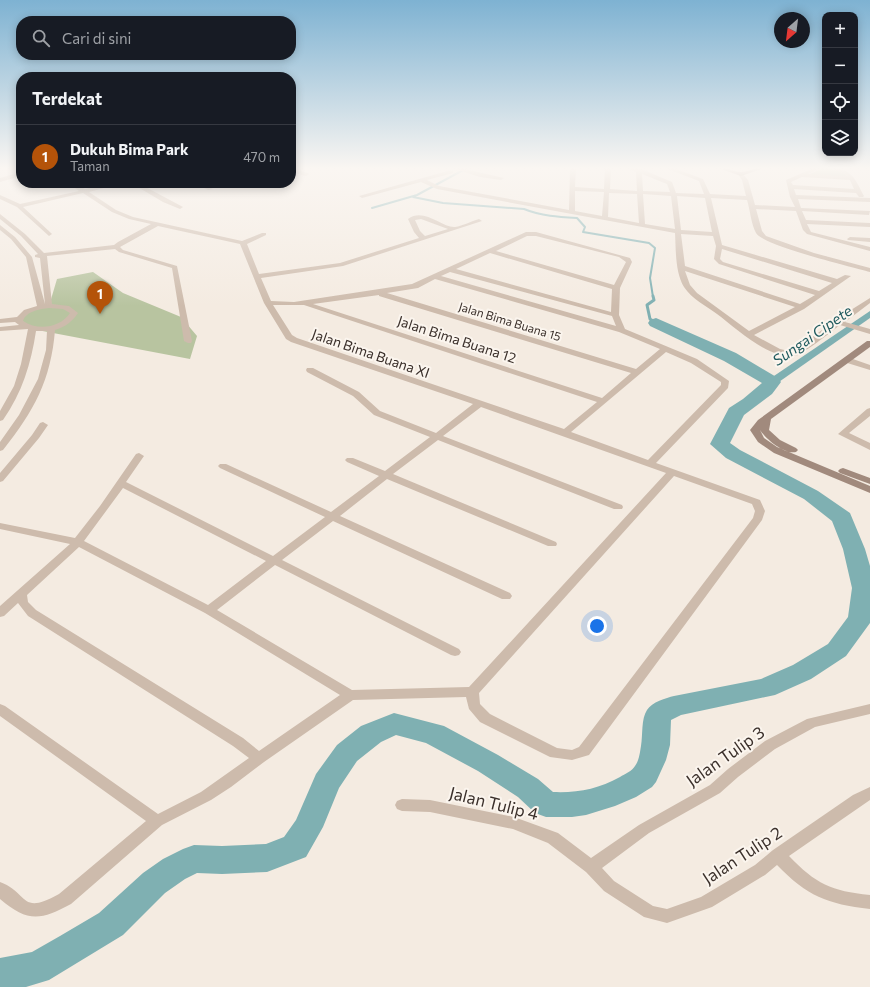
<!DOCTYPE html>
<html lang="id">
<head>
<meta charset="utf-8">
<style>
  body { margin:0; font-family:Commissioner,sans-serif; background:#20242c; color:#f1f3f6 }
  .controls { position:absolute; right:12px; top:12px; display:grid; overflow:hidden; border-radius:8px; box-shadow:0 2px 10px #0003 }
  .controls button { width:36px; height:36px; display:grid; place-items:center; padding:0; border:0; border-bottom:1px solid #363941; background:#171b24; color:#f1f3f6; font:20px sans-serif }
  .compass { position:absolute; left:774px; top:12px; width:36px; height:36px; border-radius:50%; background:#171b24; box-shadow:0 2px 10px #0003; rotate:208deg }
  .you { position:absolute; left:597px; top:626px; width:14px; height:14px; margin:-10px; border:3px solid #fff; border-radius:50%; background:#1a73e8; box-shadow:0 0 0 6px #1a73e833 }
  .badge { display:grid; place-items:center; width:26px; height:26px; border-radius:50%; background:#b45309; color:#fff; font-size:13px; font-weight:700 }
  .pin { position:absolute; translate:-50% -33px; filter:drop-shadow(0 1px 2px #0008) }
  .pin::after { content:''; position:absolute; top:21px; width:14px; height:12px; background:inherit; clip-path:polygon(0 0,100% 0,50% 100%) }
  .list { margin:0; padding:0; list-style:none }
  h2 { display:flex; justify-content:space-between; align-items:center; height:52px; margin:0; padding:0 16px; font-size:17px }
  h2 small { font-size:13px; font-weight:400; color:#9ea1a6 }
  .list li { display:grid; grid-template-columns:26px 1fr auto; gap:12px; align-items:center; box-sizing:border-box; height:64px; padding:0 16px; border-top:1px solid #363941 }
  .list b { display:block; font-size:15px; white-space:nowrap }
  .list p { margin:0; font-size:13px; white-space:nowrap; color:#9ea1a6 }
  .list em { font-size:13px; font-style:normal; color:#9ea1a6 }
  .icon { flex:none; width:22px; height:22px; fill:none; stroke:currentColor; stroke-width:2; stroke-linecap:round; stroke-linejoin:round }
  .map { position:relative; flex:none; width:870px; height:987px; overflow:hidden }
  .search { position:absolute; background:#171b24; box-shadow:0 2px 10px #0003; left:16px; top:16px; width:280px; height:44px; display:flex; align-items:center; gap:10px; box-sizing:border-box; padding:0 14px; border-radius:16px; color:#9ea1a6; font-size:15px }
  .panel { position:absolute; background:#171b24; box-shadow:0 2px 10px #0003; left:16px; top:72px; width:280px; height:116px; border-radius:16px }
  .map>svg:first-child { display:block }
  .green { fill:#b8c4a0 }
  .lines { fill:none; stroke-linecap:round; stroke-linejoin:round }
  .stream-far1 { stroke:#7fb0b2; stroke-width:2 }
  .stream { stroke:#7fb0b2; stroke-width:3 }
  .canal { fill:#7fb0b2; fill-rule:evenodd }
  .river { fill:#7fb0b2; fill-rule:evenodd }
  .street { fill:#cdbbac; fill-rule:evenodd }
  .secondary { fill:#a18a7d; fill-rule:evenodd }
  .labels { text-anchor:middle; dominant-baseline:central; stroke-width:4; stroke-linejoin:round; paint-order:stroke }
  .far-street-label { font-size:12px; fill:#3b302b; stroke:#fbf5ee }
  .street-label { font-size:14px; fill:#3b302b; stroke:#fbf5ee }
  .water-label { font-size:15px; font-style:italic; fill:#1f5a5e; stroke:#fbf5ee }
  .near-street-label { font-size:17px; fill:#3b302b; stroke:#fbf5ee }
</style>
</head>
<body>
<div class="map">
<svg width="870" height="987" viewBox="0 0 870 987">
  <rect width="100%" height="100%" fill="#f4ebe1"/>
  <path class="green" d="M823,168L841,171L848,177L808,175Z
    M93,272L123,293L181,317L197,336L190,359L32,329L20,319L29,311L49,306L57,279Z"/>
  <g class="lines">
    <path class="stream-far1" d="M413,197L443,203L524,209C541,216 559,217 577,218L585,227L583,232L649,243L655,248L650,278L653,297
      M372,208L417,195L467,168"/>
    <path class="stream" d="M653,296L654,300L647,305L650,319L656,323"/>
    <path class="canal" d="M870,311V318L776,384H768L767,382L768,380Z"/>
    <path class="river" d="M656,318L736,353L778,378L781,382L772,394L744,415L730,443L740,450L818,491L850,513L865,549L870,566V623L846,656L811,679L775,695L681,715L671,720L670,745L666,760L656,782L652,787L636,797L615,806L586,815L572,817H546L535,813L518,797L478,771L426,743L396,735L381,742L357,761L339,788L323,827L306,857L267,872L222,874L197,873L185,879L165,893L123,935L49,980L26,987H0V958L32,952L60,936L99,913L143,873L163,859L183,849L194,845L222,846L266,844L284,837L296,820L316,774L337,745L361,726L394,713L444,726L498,755L538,779L553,792C578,793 598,789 620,777C625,774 632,771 635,766C639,761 640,752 641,746C643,734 641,719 647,710C652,702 666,698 674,696L761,679L793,665L828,644L848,617L852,588L843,549L832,521L804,499L726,458L710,444L729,408L743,399L762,383L724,361L650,326L648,323L650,320Z"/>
    <path class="street" d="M291,168L308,173L309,174L306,176L291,172Z
      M452,168H460L504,178L501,180L480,177Z
      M570,168H576L575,187L604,189L605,168H611L610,189L637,191L636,172L627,168L641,169L672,182L676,193L704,194L699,181L665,168H673L703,179L710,194L746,196L742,180L738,174L741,172L748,180L755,205L795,207L790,197L786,180L814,168H821L808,174L848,176L830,168C852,168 855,179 864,196L863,197H859L856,193L794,189L796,195L870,198V202L798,199L801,208L870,211L869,215L802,211L806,220L870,223V227L807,224L811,232L870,247V251L807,234L803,230L796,211L756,209L762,231L766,236L814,253L870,268V272C852,267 764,246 756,233C751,224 750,209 747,200L711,198L722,245L837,279L845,275L851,276L804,309L754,335L780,349L793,352L835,320L870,298V303L845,322L870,329V334L840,325C832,331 802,355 795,356C769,360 736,328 717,314C706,306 692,299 684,287C675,272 676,250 675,233L437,189L421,182L362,198L359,196L451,170L453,171V173L427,180L439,186L569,210ZM642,174L667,184L670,192L643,191ZM802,177L850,180L854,189L793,185L791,182ZM575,191L604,192L602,216L575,211ZM609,193L637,194L639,223L608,217ZM643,194L671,196L675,229L645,224ZM677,196L705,198L712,232L681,230ZM681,234L713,236L716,246L714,259L719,264L815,295L800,304L685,266ZM722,249L832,283L819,291L723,262L720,259ZM685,271L795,307L749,331L697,293L690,285Z
      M21,172V176L0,182V178Z
      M68,183H75L85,189L112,183H123L89,192L116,210L133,217L242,241L262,233H266V235L247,244L259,274L340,263L419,238L414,232L408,219C424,207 442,228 455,227C463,226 471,221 479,219L482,221L343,266L261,278L271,301L294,302L412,284L526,232H536L630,258L632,262L620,288L619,315L625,329L697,359L729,381L728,388L656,463L760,500L765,511L762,520L589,755L572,760L550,757L480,722L469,709L466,697L353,700L264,762L231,787L211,800L162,825L71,904C40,921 27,922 0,899V882C29,893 20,916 59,894L146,821L0,716V704L5,706L158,814L201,792L249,758L233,746L28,616L18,603L4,616L0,617V606L70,544L0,529V523L75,538L100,506L136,454L139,453L144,456L126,482L273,556L325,517L220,468L218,466L220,464H226L331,512L379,476L347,462L345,460L347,458H353L385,471L430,437L374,415L353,396L307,372L306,370L307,368H313L359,392L380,411L436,433L473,404L291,342L286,339L264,303L240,244L158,226L120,247L123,250L177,266L192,341L191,343H188L184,341L172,268L119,252L115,249L47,256L52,304L69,306L78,313C72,322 65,327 55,330C51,380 34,411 3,450L0,451V442L19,415L38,379L46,350L47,331H36C31,364 22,393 3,420L0,421V411L14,386L21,364L28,329L0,331V327L19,325L15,322L0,323V319L17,317L24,310L37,306L26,257L11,239L0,230V225L15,237L32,257L45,304L40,258L35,257V255L38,254L21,236L0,219V214L25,234L44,253L114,245L118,242L151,224L129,219L112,212L83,193L23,207L51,233L52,234L49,236L17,207L0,199V195L20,204L79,191ZM421,219L448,229L425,236L420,231L415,220ZM527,236H536L619,257L626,262L614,285L496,251ZM490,253L612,289L611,312L456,269ZM450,272L612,316L616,326L441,276ZM435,279L619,332L660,349L636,369L387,293L418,288ZM379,295V296L631,373L602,398L313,304ZM273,305H304L597,402L564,429L297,338L292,335ZM49,308L63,309L70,313C60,328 38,331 23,321C26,311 40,309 49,308ZM666,352L691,363L721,382V385L648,460L571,432ZM481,407L666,473L469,687L352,690L217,610L275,565L451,655L455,656L459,655L461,652L459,649L282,560L333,521L502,599H510L512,596L510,593L340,516L387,479L548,546H556L557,544L556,542L393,474L438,440L614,509H622L623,507L622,505L443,436ZM674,476L752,504L755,511L753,518L579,747L572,750L557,748L490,714L480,704L479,693ZM123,488L266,561L208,605L84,541ZM79,547L205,613L340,695L259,751L243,738L36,610L28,602L27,595Z
      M131,183H138L183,207L180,209L163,202Z
      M195,183H202L213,189L208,190Z
      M850,237L870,238V242L848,240L847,239Z
      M844,358H850L870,365V370L844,362Z
      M870,408V416L849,433L870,443V450L838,434L867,409Z
      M43,422L48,425L39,438L3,481L0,482V473L32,435L40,423Z
      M870,704V714L815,727L775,749L738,777L720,793L649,833L602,868L614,881L653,906L667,909L701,897L755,865L773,850L853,795L870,787V800L789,856C816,884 831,891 870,895V909C827,904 807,896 777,865L765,875L712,907L667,923L644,917L604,891L586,872L548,843L513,829L430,812L402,811L397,809L395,805L397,801L402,799L430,800L514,817L558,833L591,858L639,825L710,785L728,769L765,741L807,719Z"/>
    <path class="secondary" d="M718,168C726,167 733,172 741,172C749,172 756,167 764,168L741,176Z
      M867,341H870V347L771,419L769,430L780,440L796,448L798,450L796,452C785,455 766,439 760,430L764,438L777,447L870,486V493L774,453L758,442L750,430L758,420Z
      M843,468L870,478V484L840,473L838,471L840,469Z"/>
  </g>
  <linearGradient id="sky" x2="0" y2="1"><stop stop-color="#7eb2d2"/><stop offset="0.55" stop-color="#faf6f2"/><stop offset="1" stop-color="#faf6f2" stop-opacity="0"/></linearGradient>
  <rect width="870" height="306" fill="url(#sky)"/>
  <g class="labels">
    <g class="far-street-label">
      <text transform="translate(510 321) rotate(17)">Jalan Bima Buana 15</text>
    </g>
    <g class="street-label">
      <text transform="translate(457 339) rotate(18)">Jalan Bima Buana 12</text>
      <text transform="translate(371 353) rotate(19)">Jalan Bima Buana XI</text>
    </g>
    <g class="water-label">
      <text transform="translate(812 335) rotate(-35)">Sungai Cipete</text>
    </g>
    <g class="near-street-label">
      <text transform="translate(725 756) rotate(-35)">Jalan Tulip 3</text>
      <text transform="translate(494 803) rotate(14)">Jalan Tulip 4</text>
      <text transform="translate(742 855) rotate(-33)">Jalan Tulip 2</text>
    </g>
  </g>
</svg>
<div class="controls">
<button>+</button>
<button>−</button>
<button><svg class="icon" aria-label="locate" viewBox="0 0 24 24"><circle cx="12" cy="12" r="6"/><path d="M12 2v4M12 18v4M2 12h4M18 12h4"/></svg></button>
<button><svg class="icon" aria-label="layers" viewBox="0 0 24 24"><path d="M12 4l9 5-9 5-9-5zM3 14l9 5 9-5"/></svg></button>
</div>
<svg class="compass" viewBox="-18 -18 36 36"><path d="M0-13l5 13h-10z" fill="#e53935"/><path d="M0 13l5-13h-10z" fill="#9ea1a6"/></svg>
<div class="you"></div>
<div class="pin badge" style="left:100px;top:314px">1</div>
<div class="search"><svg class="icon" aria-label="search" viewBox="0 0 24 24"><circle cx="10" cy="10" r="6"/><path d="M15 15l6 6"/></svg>Cari di sini</div>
<section class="panel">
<h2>Terdekat<small></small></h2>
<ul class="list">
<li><span class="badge">1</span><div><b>Dukuh Bima Park</b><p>Taman</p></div><em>470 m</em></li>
</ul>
</section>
</div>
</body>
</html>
